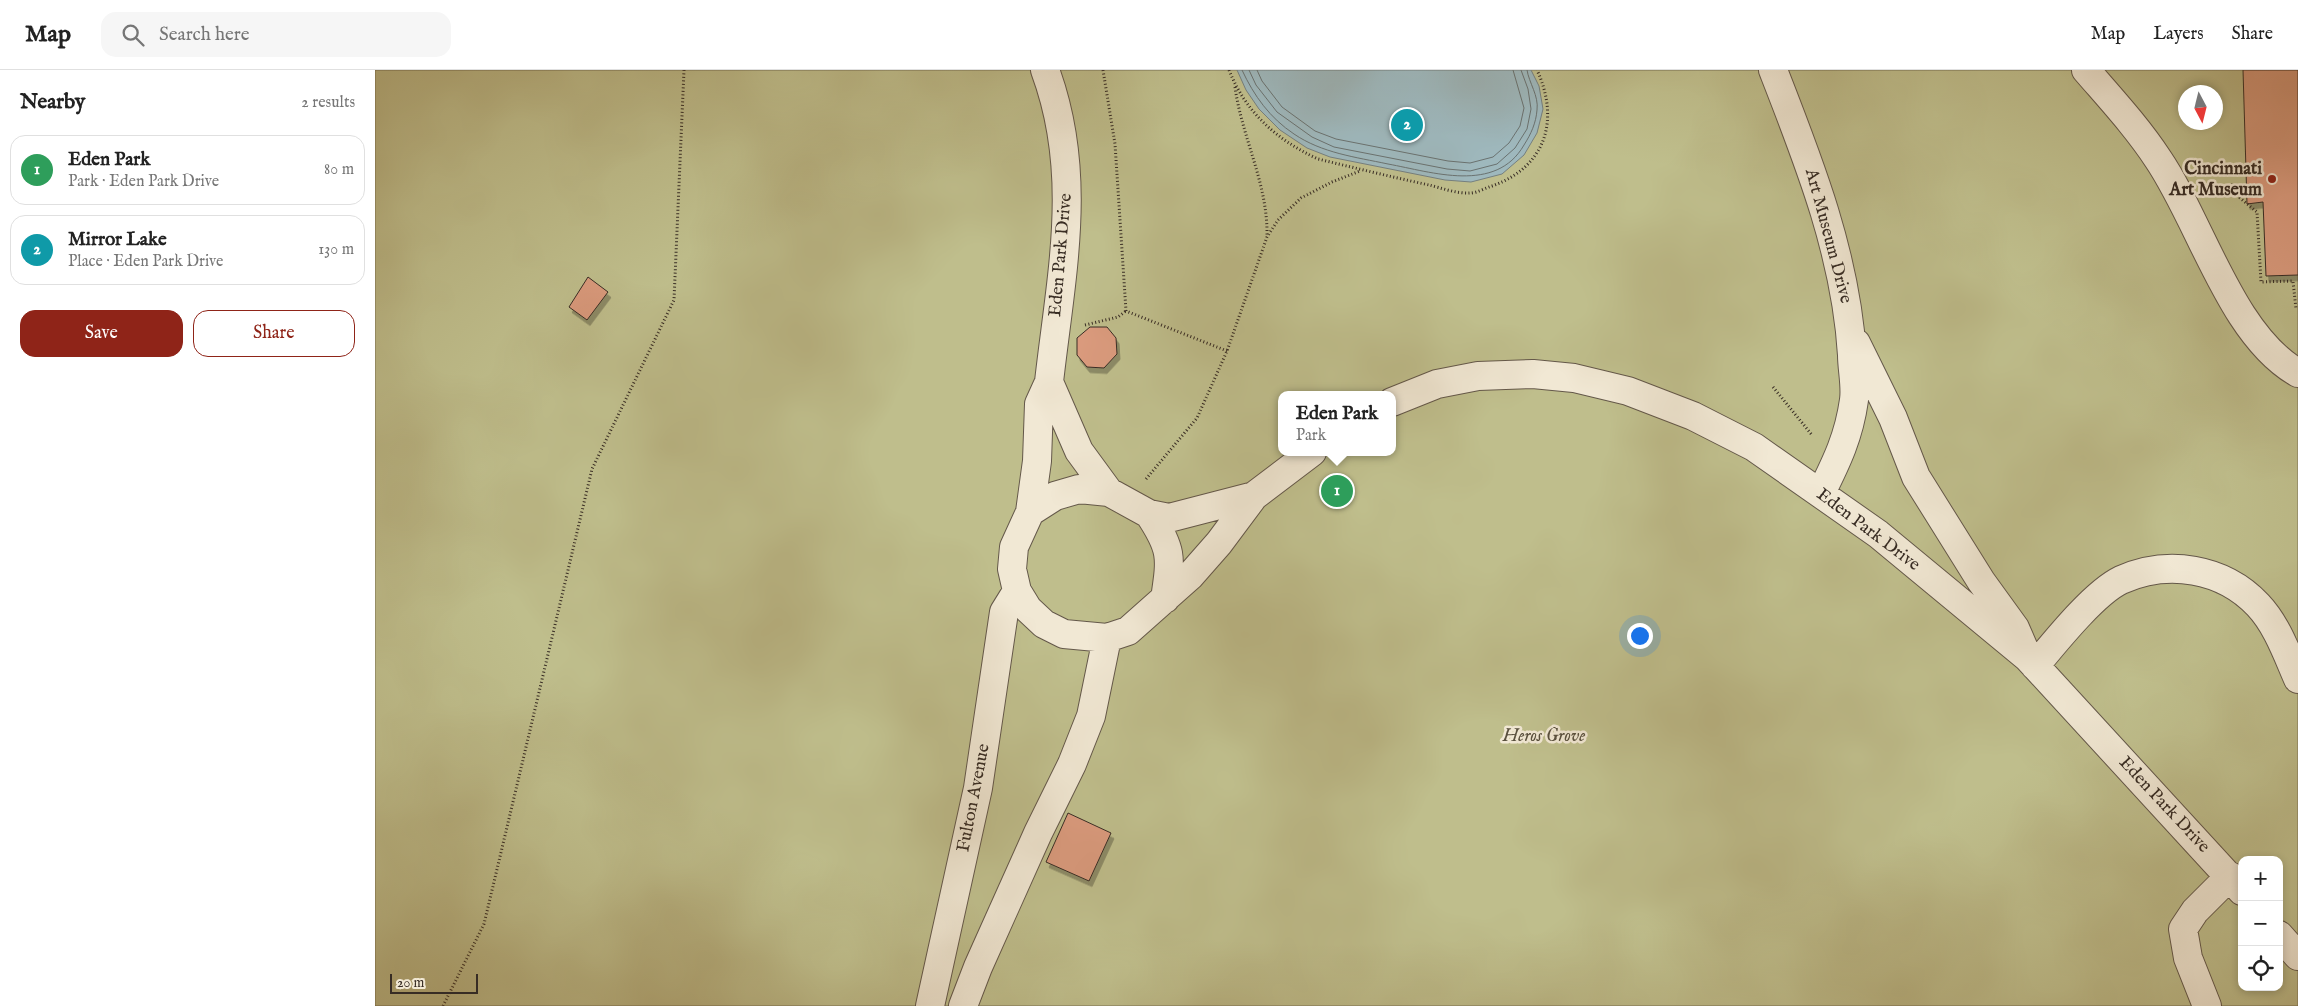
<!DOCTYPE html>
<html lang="en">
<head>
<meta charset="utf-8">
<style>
  body { margin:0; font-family:"IM FELL English",serif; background:#f6f6f6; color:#222 }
  .controls { position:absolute; right:15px; bottom:15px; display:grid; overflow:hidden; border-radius:10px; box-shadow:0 2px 8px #0003 }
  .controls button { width:45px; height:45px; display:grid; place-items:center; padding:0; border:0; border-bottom:1px solid #e0e0e0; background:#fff; color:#222; font:25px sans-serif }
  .compass { position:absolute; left:1803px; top:15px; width:45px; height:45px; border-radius:50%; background:#fff; box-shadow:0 2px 8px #0003; rotate:173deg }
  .scale { position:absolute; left:15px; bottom:12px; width:88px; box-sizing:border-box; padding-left:5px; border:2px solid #372c24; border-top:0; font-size:14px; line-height:18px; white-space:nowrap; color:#372c24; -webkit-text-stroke:4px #f1e8d4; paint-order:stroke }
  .you { position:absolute; left:1264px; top:565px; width:18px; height:18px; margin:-12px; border:4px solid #fff; border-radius:50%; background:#1a73e8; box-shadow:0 0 0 8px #1a73e833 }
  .badge { display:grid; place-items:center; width:32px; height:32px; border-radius:50%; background:#8f2418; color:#fff; font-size:16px; font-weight:700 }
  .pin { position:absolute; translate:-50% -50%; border:2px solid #fff; box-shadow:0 1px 5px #0006 }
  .popup { position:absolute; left:903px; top:321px; width:118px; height:65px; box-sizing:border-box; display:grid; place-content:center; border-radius:10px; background:#fff; filter:drop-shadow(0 1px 4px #0005); font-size:16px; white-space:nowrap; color:#767676 }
  .popup b { font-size:19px; color:#222 }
  .popup::after { content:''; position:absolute; left:50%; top:100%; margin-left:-10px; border:10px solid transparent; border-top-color:#fff }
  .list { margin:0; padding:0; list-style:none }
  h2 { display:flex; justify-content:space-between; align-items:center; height:65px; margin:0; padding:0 20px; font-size:21px }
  h2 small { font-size:16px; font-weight:400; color:#767676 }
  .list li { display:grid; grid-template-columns:32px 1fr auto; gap:15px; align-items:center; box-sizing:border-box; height:70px; margin:0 10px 10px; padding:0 10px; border:1px solid #e0e0e0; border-radius:15px }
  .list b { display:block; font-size:19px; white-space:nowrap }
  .list p { margin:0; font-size:16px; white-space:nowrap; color:#767676 }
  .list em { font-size:16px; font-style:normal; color:#767676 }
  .actions { display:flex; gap:10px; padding:15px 20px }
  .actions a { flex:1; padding:11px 0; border:1px solid #8f2418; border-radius:15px; text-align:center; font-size:18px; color:#8f2418 }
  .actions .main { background:#8f2418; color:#fff }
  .icon { flex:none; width:28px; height:28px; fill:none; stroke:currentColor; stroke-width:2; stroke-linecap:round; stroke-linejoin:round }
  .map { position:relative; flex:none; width:1923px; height:936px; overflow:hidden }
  header { display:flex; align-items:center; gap:30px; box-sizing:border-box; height:70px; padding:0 25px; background:#fff; border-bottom:1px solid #e0e0e0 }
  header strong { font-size:24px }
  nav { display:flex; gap:28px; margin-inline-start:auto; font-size:18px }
  .search { width:350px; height:45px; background:#f6f6f6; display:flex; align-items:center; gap:12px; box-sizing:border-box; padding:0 18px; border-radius:15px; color:#767676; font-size:19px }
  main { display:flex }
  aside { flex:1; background:#fff }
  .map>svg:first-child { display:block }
  .green { fill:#bfbe8c; stroke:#7b7558; fill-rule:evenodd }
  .water { fill:#9eb8bd; stroke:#758080 }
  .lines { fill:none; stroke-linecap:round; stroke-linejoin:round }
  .shore { stroke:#6a7270; stroke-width:1 }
  .building { fill:#db9b7e; stroke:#372c24; filter:url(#shadow) }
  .minor-casing { stroke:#64584a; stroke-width:30 }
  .path { stroke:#372c24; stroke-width:3; stroke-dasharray:1 2.5; stroke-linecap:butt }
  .minor { stroke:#f1e8d4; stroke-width:28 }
  .poi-dot { fill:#8f2418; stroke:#f1e8d4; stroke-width:2 }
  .labels { text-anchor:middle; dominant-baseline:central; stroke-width:5; stroke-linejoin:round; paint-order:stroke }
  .poi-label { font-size:18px; font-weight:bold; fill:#372c24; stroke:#f1e8d4; text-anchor:end }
  .street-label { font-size:18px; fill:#372c24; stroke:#f1e8d4 }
  .park-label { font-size:18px; font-style:italic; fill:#59503e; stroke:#f1e8d4 }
</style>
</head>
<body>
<header>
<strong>Map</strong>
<div class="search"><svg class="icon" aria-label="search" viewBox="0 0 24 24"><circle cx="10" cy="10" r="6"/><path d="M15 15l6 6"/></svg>Search here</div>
<nav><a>Map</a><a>Layers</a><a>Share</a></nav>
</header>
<main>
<aside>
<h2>Nearby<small>2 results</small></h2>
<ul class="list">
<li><span class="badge" style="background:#2e9e5b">1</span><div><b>Eden Park</b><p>Park · Eden Park Drive</p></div><em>80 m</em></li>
<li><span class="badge" style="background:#0f9aa8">2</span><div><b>Mirror Lake</b><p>Place · Eden Park Drive</p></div><em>130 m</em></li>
</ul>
<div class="actions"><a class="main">Save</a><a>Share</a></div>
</aside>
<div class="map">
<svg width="1923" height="936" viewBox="0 0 1923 936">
  <defs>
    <filter id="shadow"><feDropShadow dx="3" dy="5.5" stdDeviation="0" flood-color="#0004"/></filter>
  </defs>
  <rect width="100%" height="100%" fill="#eadbbd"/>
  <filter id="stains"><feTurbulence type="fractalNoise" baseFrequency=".004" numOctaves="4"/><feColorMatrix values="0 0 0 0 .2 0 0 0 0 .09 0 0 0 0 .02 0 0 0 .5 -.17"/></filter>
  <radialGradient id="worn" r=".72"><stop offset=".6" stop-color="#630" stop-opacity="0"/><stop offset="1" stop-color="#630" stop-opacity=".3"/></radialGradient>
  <path class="green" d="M0,0H1923V936H0ZM1810,22H1840V52H1810ZM907,325H1017V382H907ZM1867,790H1904V917H1867Z"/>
  <path class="water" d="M862,0H1156L1164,16L1168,39L1162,63L1149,85L1127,104L1096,112L1070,110L955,87L932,78L905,60L884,39L871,20Z"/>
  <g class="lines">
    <path class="shore" d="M867,0C879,26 895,48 919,64C947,83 980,87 1013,94C1057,102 1121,124 1149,75C1156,64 1161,53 1162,40C1164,26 1154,13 1152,0
      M874,0L881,15L902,42L937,67L959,77L1072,99L1095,101L1122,94L1140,78L1152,59L1156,39L1153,19L1146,0
      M882,0L887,11L907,37L940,61L961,69L1073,91L1095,93L1118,87L1134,73L1145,56L1149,38L1138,0"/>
  </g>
  <path class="building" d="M1868,0H1923V205L1891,206L1888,132L1872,134Z
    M213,207L233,222L212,250L194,237Z
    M715,257H732L741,268L742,284L729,298L712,297L702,285V268Z
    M693,743L736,763L714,811L671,792Z"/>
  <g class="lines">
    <g class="minor-casing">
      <path id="minor" d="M670,0C709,105 686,205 674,312L664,334L662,391L655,442L639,477L637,499L642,521L653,539L669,554L689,564L732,568L753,561L815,506L844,473L879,426L937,382
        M1398,0C1434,92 1471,185 1477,285C1477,299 1481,316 1479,330C1474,366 1462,391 1446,423
        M1711,0C1736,29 1762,57 1783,89C1826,152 1856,265 1923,303
        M1481,273L1518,348L1541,407L1606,511L1640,558L1650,581
        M674,312L704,381L734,422
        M1017,332L1062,314L1103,306L1158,304L1199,308L1253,321L1318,346L1379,377L1503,464L1653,588L1867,821
        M655,442L680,426L704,419L734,422L774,444L794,448L879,426
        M774,444C798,480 796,488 790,529
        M1660,596C1680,572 1719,523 1746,510C1793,489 1848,498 1883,535C1902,555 1912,584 1923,609
        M1904,865L1923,886
        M555,936L603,718L629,542L642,521
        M588,936L603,897L663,763L697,694L716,646L732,568
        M1832,936L1813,888L1808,859L1820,841L1855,806"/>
    </g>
    <path class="path" d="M728,0L740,74L751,241L852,281
      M854,0C871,43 902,70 943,89C980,98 1017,107 1054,115C1066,118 1083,124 1095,123C1102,123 1110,118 1117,116C1171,97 1185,50 1162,0
      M860,17C867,68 893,114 892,166
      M1850,117L1860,114L1865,128L1882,142L1886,212L1918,211L1921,239
      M710,255L743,247L751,241
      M1398,317L1437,365
      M771,409L822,348L852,281L892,167L903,150L926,128L957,112L985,101
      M68,936L109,854L217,399L299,230L309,0"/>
    <use href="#minor" class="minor"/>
  </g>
  <circle class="poi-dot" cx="1897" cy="109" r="5"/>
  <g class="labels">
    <g class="poi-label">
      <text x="1887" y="99">Cincinnati<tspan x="1887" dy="21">Art Museum</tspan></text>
    </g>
    <g class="street-label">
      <text transform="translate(1453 166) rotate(75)">Art Museum Drive</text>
      <text transform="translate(686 185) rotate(-85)">Eden Park Drive</text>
      <text transform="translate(1493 460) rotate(37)">Eden Park Drive</text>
      <text transform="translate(599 728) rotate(-79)">Fulton Avenue</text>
      <text transform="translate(1789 735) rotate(47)">Eden Park Drive</text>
    </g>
    <g class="park-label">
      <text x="1169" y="666">Heros Grove</text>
    </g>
  </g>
  <rect width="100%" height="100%" filter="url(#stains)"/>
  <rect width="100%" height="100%" fill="url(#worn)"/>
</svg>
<div class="controls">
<button>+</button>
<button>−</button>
<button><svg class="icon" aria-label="locate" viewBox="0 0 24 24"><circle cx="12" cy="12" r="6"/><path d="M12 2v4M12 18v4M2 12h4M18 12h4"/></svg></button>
</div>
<svg class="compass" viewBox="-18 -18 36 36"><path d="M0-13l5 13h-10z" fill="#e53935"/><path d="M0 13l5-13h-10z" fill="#767676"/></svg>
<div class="scale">20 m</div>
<div class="you"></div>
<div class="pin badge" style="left:962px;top:421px;background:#2e9e5b">1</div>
<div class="popup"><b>Eden Park</b>Park</div>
<div class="pin badge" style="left:1032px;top:55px;background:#0f9aa8">2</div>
</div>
</main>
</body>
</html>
